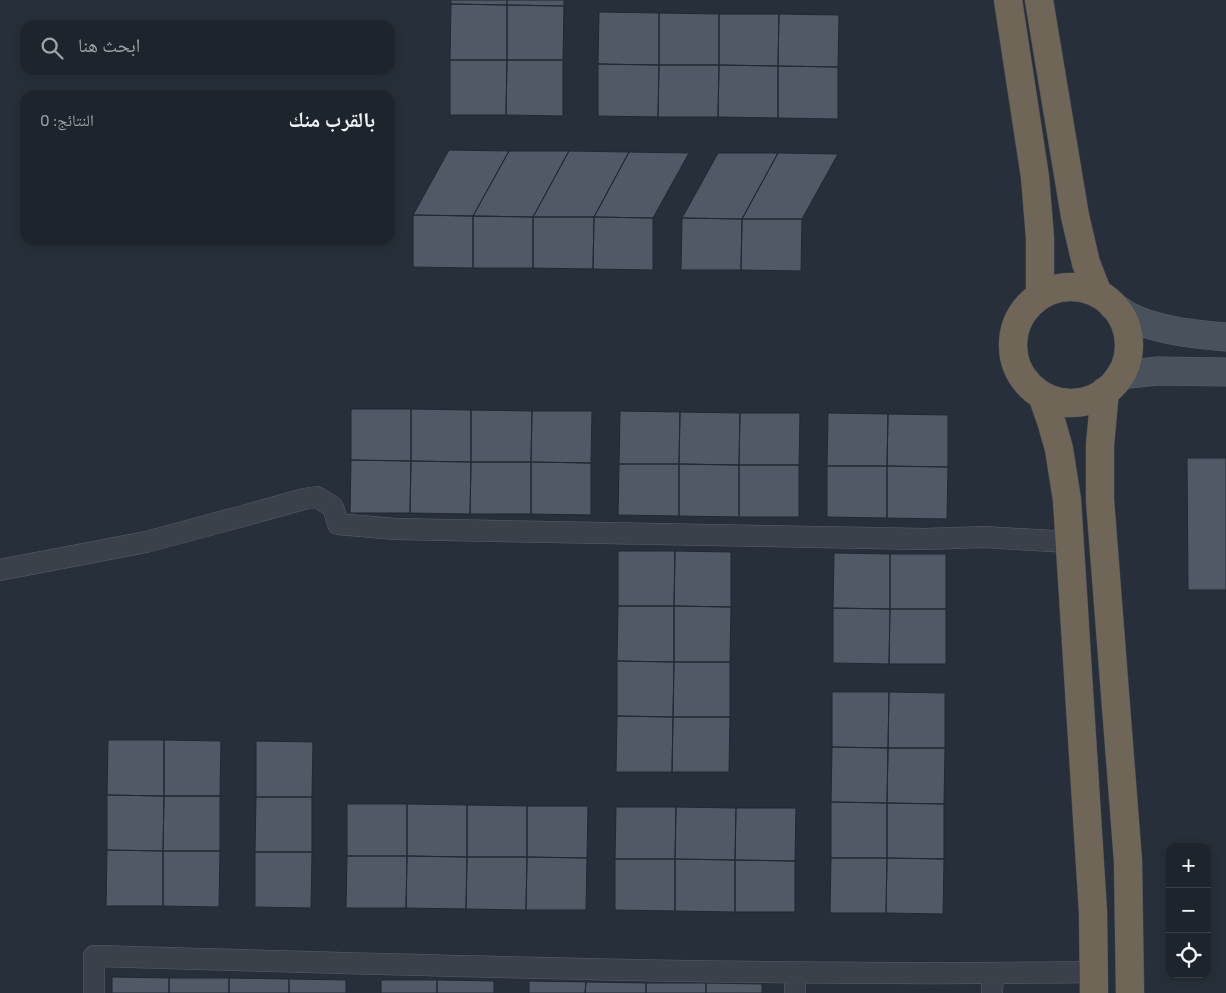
<!DOCTYPE html>
<html lang="ar">
<head>
<meta charset="utf-8">
<style>
  body { margin:0; font-family:"Exo 2","Noto Naskh Arabic",sans-serif; background:#252c34; color:#f1f3f6; direction:rtl }
  .controls { position:absolute; right:15px; bottom:15px; display:grid; overflow:hidden; border-radius:10px; box-shadow:0 2px 12px #0003 }
  .controls button { width:45px; height:45px; display:grid; place-items:center; padding:0; border:0; border-bottom:1px solid #3b4148; background:#1d242c; color:#f1f3f6; font:25px sans-serif }
  .list { margin:0; padding:0; list-style:none }
  h2 { display:flex; justify-content:space-between; align-items:center; height:65px; margin:0; padding:0 20px; font-size:21px }
  h2 small { font-size:16px; font-weight:400; color:#a0a4a9 }
  .icon { flex:none; width:28px; height:28px; fill:none; stroke:currentColor; stroke-width:2; stroke-linecap:round; stroke-linejoin:round }
  .map { position:relative; flex:none; width:1226px; height:993px; overflow:hidden; direction:ltr }
  .search { position:absolute; background:#1d242c; box-shadow:0 2px 12px #0003; left:20px; top:20px; width:375px; height:55px; display:flex; align-items:center; gap:12px; box-sizing:border-box; padding:0 18px; border-radius:15px; color:#a0a4a9; font-size:19px }
  .panel { position:absolute; background:#1d242c; box-shadow:0 2px 12px #0003; left:20px; top:90px; width:375px; height:155px; border-radius:15px; direction:rtl }
  .map>svg:first-child { display:block }
  .building { fill:#505965; stroke:#212832 }
  .lines { fill:none; stroke-linecap:round; stroke-linejoin:round }
  .street-casing { stroke:#585f69; stroke-width:22 }
  .secondary-casing { stroke:#585f69; stroke-width:29 }
  .highway-casing { stroke:#454c56; stroke-width:29 }
  .street { stroke:#3a414b; stroke-width:21 }
  .secondary { stroke:#49515d; stroke-width:28 }
  .highway { stroke:#706658; stroke-width:28 }
</style>
</head>
<body>
<div class="map">
<svg width="1226" height="993" viewBox="0 0 1226 993">
  <rect width="100%" height="100%" fill="#27303a"/>
  <path class="building" d="M451,0H507V5L451,4Z
    M507,0H564V6L507,5Z
    M451,4L507,5V60H450Z
    M507,5L564,6L563,60H507Z
    M599,12L659,13V65L598,64Z
    M659,13L719,14V65H659Z
    M719,14H779L778,66L719,65Z
    M779,14L839,15L838,67L778,66Z
    M450,60H507L506,115H450Z
    M507,60H563V116L506,115Z
    M598,64L659,65L658,117L598,116Z
    M659,65H719L718,117H658Z
    M719,65L778,66V118L718,117Z
    M778,66L838,67V119L778,118Z
    M449,150L509,151L473,216L413,215Z
    M509,151H569L533,217L473,216Z
    M569,151L629,152L594,217H533Z
    M629,152L689,153L653,218L594,217Z
    M718,153H778L742,219L682,218Z
    M778,153L838,154L802,219H742Z
    M413,215L473,216V268L413,267Z
    M473,216L533,217V268H473Z
    M533,217H594L593,269L533,268Z
    M594,217L653,218V270L593,269Z
    M682,218L742,219L741,270H681Z
    M742,219H802L801,271L741,270Z
    M351,409H411V461L351,460Z
    M411,409L471,410V462L411,461Z
    M471,410L532,411L531,462H471Z
    M532,411H592L591,463L531,462Z
    M620,411L680,412L679,464H619Z
    M680,412L740,413L739,465L679,464Z
    M740,413H800L799,465H739Z
    M828,413L888,414L887,466H827Z
    M888,414L948,415V467L887,466Z
    M1187,458H1226V590H1188Z
    M351,460L411,461L410,513H350Z
    M411,461L471,462L470,514L410,513Z
    M471,462H531V514H470Z
    M531,462L591,463V515L531,514Z
    M619,464H679V516L618,515Z
    M679,464L739,465V517L679,516Z
    M739,465H799V517H739Z
    M827,466H887V518L827,517Z
    M887,466L948,467L947,519L887,518Z
    M618,551H675L674,606H618Z
    M675,551L731,552V607L674,606Z
    M834,553L890,554V609L833,608Z
    M890,554H946V609H890Z
    M618,606H674V662L617,661Z
    M674,606L731,607L730,662H674Z
    M833,608L890,609L889,664L833,663Z
    M890,609H946V664H889Z
    M617,661L674,662L673,717L617,716Z
    M674,662H730V717H673Z
    M832,692H889L888,748L832,747Z
    M889,692L945,693V748H888Z
    M617,716L673,717L672,772H616Z
    M673,717H730L729,772H672Z
    M108,740H164V796L107,795Z
    M164,740L221,741L220,796H164Z
    M256,741L313,742L312,797H256Z
    M832,747L888,748L887,803L831,802Z
    M888,748H945L944,804L887,803Z
    M107,795L164,796L163,851L107,850Z
    M164,796H220V851H163Z
    M256,797H312V852H255Z
    M831,802L887,803V858H831Z
    M887,803L944,804V859L887,858Z
    M347,804H407V856H347Z
    M407,804L467,805V857L407,856Z
    M467,805L527,806V857H467Z
    M527,806H588L587,858L527,857Z
    M616,807H676L675,859H615Z
    M676,807L736,808L735,860L675,859Z
    M736,808H796L795,861L735,860Z
    M107,850L163,851V906H106Z
    M163,851H220L219,907L163,906Z
    M255,852H312L311,908L255,907Z
    M347,856H407L406,908H346Z
    M407,856L467,857L466,909L406,908Z
    M467,857H527L526,910L466,909Z
    M527,857L587,858L586,910H526Z
    M831,858H887L886,913H830Z
    M887,858L944,859L943,914L886,913Z
    M615,859H675V911L615,910Z
    M675,859L735,860V912L675,911Z
    M735,860L795,861V912H735Z
    M112,977L169,978V993H112Z
    M169,978H229V993H169Z
    M229,978L289,979V993H229Z
    M289,979L346,980V993H289Z
    M381,980H437V993H381Z
    M437,980L494,981V993H437Z
    M529,981L586,982L585,993H529Z
    M586,982L646,983V993H585Z
    M646,983H706V993H646Z
    M706,983L762,984V993H706Z"/>
  <g class="lines">
    <g class="street-casing">
      <path id="street" d="M0,570L146,542L243,516L304,499L317,497L333,507L338,524L395,529L925,539L984,537L1070,542
        M94,993V956C428,965 761,977 1095,972
        M795,993V973
        M992,993L993,974"/>
    </g>
    <g class="secondary-casing">
      <path id="secondary" d="M1113,306C1119,310 1124,314 1130,317C1159,331 1194,334 1226,337
        M1120,375L1158,371L1226,372"/>
    </g>
    <g class="highway-casing">
      <path id="highway" d="M1008,0L1035,177L1040,238V296
        M1039,0L1075,216L1086,263L1098,294
        M1013 345a58 58 0 1 1 116 0a58 58 0 1 1-116 0Z
        M1105,391L1100,445V500L1128,861L1130,993
        M1042,395L1052,424L1059,449L1067,500L1093,912L1094,993"/>
    </g>
    <use href="#street" class="street"/>
    <use href="#secondary" class="secondary"/>
    <use href="#highway" class="highway"/>
  </g>
</svg>
<div class="controls">
<button>+</button>
<button>−</button>
<button><svg class="icon" aria-label="locate" viewBox="0 0 24 24"><circle cx="12" cy="12" r="6"/><path d="M12 2v4M12 18v4M2 12h4M18 12h4"/></svg></button>
</div>
<div class="search"><svg class="icon" aria-label="search" viewBox="0 0 24 24"><circle cx="10" cy="10" r="6"/><path d="M15 15l6 6"/></svg>ابحث هنا</div>
<section class="panel">
<h2>بالقرب منك<small>النتائج: 0</small></h2>
<ul class="list">
</ul>
</section>
</div>
</body>
</html>
